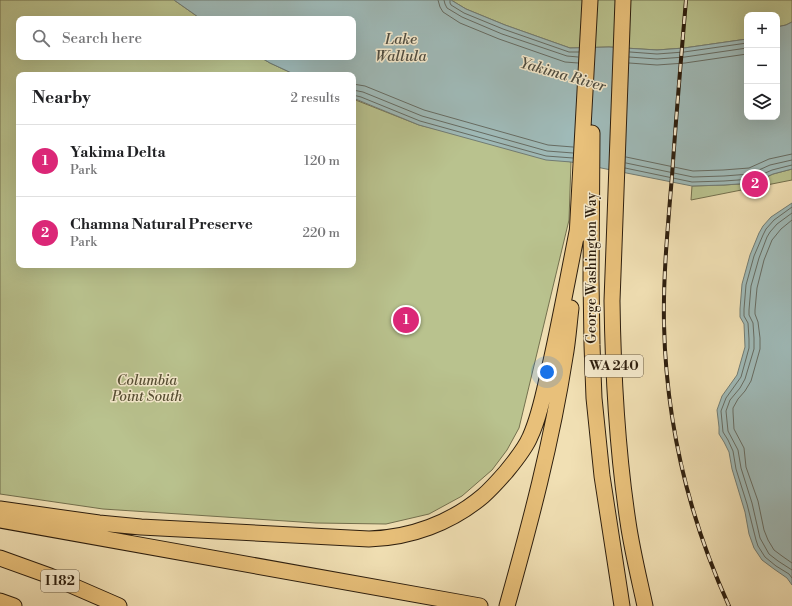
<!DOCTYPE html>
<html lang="en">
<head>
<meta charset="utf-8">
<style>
  body { margin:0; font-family:"Libre Bodoni",serif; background:#f6f6f6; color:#202124 }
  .controls { position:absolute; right:12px; top:12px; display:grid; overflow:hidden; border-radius:8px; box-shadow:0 4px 16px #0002 }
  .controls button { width:36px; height:36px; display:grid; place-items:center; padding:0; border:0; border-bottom:1px solid #e0e0e0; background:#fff; color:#202124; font:20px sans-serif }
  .you { position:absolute; left:547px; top:372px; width:14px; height:14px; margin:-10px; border:3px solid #fff; border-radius:50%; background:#1a73e8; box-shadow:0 0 0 6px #1a73e833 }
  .badge { display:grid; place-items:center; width:26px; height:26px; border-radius:50%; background:#db2777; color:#fff; font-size:13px; font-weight:700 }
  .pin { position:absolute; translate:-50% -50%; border:2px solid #fff; box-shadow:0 1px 4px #0006 }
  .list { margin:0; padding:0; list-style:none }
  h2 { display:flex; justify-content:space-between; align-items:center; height:52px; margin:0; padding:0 16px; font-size:17px }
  h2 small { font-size:13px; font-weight:400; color:#757577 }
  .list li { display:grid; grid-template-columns:26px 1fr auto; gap:12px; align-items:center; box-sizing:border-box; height:72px; padding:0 16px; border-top:1px solid #e0e0e0 }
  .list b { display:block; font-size:15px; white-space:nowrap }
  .list p { margin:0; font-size:13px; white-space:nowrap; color:#757577 }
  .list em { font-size:13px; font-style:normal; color:#757577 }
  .icon { flex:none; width:22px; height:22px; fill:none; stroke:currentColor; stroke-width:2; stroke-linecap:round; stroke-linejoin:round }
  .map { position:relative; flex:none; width:792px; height:606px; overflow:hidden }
  .search { position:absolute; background:#fff; box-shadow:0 4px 16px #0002; left:16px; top:16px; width:340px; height:44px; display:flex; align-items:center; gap:10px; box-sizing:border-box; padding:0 14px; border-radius:8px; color:#757577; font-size:15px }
  .panel { position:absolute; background:#fff; box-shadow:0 4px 16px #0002; left:16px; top:72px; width:340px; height:196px; border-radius:8px }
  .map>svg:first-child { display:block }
  .green { fill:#b9c28e; stroke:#73704e }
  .water { fill:#9fbab8; stroke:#717c74 }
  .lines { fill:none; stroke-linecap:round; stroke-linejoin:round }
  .shore { stroke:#666c63; stroke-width:1 }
  .highway-casing { stroke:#2d1e0e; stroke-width:17 }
  .highway { stroke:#e8c07a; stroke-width:15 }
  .rail-casing { stroke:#2d1e0e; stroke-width:4 }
  .rail { stroke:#f6ebce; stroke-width:2.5; stroke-dasharray:8; stroke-linecap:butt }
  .labels { text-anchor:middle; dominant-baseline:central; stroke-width:3; stroke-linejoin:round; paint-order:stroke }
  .shield { fill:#f6ebce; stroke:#695c48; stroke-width:1 }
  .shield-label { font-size:13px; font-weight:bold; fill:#2d1e0e }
  .street-label { font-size:14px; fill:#2d1e0e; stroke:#f6ebce }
  .park-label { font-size:14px; font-style:italic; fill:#574f34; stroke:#f6ebce }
  .water-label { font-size:15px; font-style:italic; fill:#4f4d41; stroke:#f6ebce }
</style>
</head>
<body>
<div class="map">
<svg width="792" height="606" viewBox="0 0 792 606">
  <rect width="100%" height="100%" fill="#f1e0b4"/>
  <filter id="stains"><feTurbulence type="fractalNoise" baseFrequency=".005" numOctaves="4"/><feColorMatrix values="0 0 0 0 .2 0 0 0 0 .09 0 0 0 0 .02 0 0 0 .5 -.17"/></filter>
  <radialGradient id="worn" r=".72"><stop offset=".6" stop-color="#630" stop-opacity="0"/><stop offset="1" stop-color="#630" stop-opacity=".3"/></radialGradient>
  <path class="green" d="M0,0H174L201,19H19V57H260L270,63L296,75H19V265H353V99L419,125L571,162L569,220L519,428L507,450L492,470L462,496L429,514L386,524L316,523L103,509L0,494Z
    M451,0H792V22L786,25L777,27V15H747V39L684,48L657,50L609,47L570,48L505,25L466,9Z
    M792,169V180L691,200L692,186L724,185L753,183L773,174Z"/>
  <path class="water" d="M174,0H451L466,9L505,25L570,48L609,47L657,50L684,48L747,39V117H777V27L786,25L792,22V169L773,174L753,183L724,185L692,186L571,162L546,160L419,125L353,98V75H296L270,63L260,57H353V19H201Z
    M792,203V585L787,578L774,569L762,560L754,548L749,534L745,512L732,469L729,452L724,442L719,434V427L717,410L722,396L737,375L745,347L744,324L740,317V309L742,284L750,255L759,233L763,226L771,217Z"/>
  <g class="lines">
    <path class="shore" d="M438,0L440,7L443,12L460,23L499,39L565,62L578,63
      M444,0L445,4L447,8L462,17L502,34L567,56L578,57
      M450,0V3L451,5L464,13L503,29L569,52H579
      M630,52L657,54L684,52L747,43
      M629,57L657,59L685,57L747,48
      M629,63L657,65L685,63L747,54
      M353,84L365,86L424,110L548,145L573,147
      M353,90L363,92L422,116L547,151L573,153
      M353,95L361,97L420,121L546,156L573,158
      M626,157L693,171L723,170L749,168L769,159L792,154
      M626,163L693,177L724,176L750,174L770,165L792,160
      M625,168L692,182L724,181L752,179L772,170L792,165
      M792,207L774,220L766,229L763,235L754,256L746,285L744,309V316L748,323L749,339V348L741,377L726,398L721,411L723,432L728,440L733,451L736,469L747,504L756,540L758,546L765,557L776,566L789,574L792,578
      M792,213L777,224L770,232L767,237L759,258L751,286L749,310V315L753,323L754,338V349L745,379L740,388L730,400L726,411L728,431L738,450L741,468L752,503L760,538L769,554L778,561L792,570
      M792,220L781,229L772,240L764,260L757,288L755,310V314L758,322L760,338V349L751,381L745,391L738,399L733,408V412L734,429L744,448L746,467L758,501L764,530L768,540L774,550L782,556L792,563"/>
    <g class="highway-casing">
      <path id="highway" d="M623,0L612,301C613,375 617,449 628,522C632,550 639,578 645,606
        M592,133L591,279L592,345L594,398L602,476L622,606
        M577,237L590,0
        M0,509L99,523L141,527L369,539C410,538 451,523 483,496C491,489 499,480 506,472C515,461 525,449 530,437C541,413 545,386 551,361C561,316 569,272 578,227
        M0,520L480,606
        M0,558L50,576L119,606
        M0,601L14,606
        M507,606C530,524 552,441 565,357C568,341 569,324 571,308"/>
    </g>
    <use href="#highway" class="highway"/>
    <g class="rail-casing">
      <path id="rail" d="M686,0C681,59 676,117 672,176C668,225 663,275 664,324C666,421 689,518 729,606"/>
    </g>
    <use href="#rail" class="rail"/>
  </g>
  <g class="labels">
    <g class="shield">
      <rect x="585" y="355" width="58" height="22" rx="3"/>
      <rect x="41" y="570" width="38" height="22" rx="3"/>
    </g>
    <g class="shield-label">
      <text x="614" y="366">WA 240</text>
      <text x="60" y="581">I 182</text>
    </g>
    <g class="street-label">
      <text transform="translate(592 268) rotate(-90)">George Washington Way</text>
    </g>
    <g class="park-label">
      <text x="147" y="381">Columbia<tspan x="147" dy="16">Point South</tspan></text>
    </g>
    <g class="water-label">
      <text x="401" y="39">Lake<tspan x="401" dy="17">Wallula</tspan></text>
      <text transform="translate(563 75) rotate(16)">Yakima River</text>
    </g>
  </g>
  <rect width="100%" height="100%" filter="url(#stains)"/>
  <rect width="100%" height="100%" fill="url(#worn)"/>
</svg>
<div class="controls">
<button>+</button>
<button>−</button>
<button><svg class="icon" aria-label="layers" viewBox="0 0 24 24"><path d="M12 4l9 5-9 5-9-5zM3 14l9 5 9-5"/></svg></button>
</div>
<div class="you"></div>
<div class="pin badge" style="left:406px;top:320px">1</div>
<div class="pin badge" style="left:755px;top:184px">2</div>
<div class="search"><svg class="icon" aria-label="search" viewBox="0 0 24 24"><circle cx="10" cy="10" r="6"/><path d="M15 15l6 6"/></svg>Search here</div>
<section class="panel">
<h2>Nearby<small>2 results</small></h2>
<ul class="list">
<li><span class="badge">1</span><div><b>Yakima Delta</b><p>Park</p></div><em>120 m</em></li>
<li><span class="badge">2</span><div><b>Chamna Natural Preserve</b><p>Park</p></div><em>220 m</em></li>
</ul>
</section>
</div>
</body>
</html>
